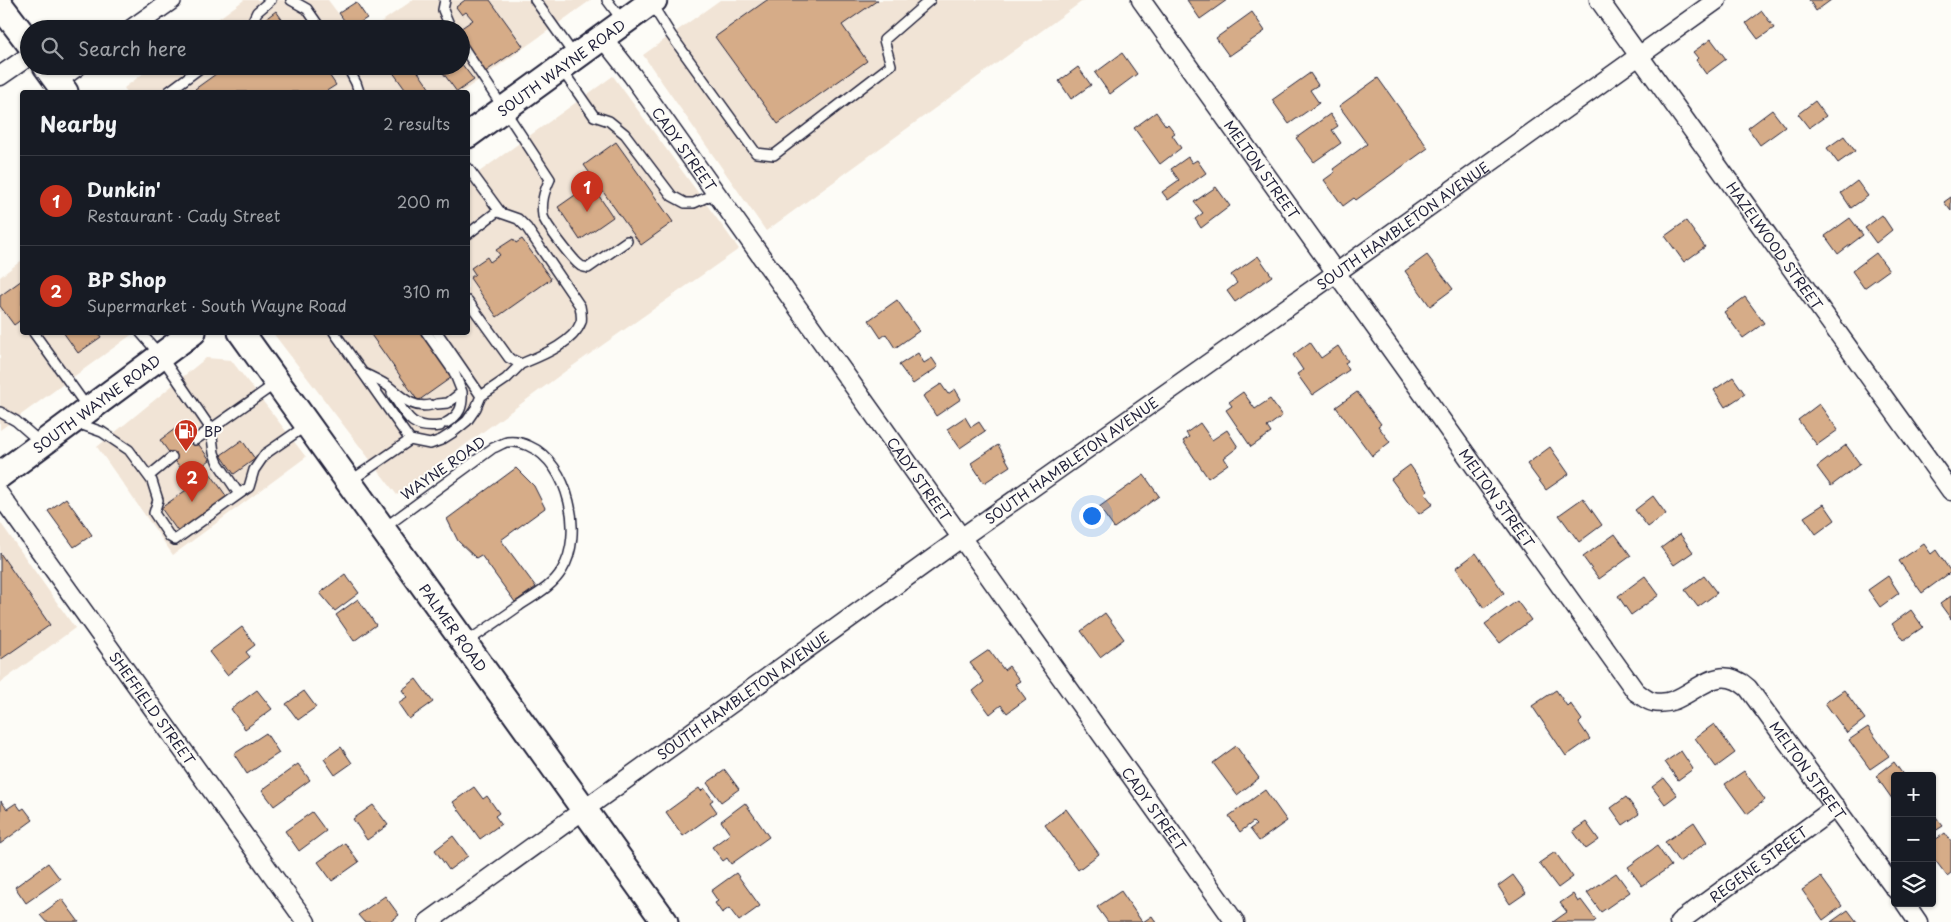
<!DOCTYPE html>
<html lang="en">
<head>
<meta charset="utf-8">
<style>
  body { margin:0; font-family:"Playpen Sans",sans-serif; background:#242831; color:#f1f3f6 }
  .controls { position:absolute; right:15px; bottom:15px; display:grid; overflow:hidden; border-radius:5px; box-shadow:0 1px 4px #0004 }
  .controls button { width:45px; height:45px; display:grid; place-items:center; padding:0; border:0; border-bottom:1px solid #363941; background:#171b24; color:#f1f3f6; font:25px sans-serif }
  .you { position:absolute; left:1091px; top:515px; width:18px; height:18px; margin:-12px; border:4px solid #fff; border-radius:50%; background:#1a73e8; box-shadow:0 0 0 8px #1a73e833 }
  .badge { display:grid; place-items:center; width:32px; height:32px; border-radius:50%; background:#c8321e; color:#fff; font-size:16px; font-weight:700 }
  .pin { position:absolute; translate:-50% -41px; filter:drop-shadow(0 1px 2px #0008) }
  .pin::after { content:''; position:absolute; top:26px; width:18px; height:15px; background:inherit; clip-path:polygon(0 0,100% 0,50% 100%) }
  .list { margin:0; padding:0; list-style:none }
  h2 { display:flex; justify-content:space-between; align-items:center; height:65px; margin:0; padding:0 20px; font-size:21px }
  h2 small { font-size:16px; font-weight:400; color:#9ea1a6 }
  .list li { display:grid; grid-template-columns:32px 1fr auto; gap:15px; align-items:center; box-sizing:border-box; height:90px; padding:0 20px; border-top:1px solid #363941 }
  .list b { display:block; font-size:19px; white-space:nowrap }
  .list p { margin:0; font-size:16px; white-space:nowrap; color:#9ea1a6 }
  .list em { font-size:16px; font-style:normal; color:#9ea1a6 }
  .icon { flex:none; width:28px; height:28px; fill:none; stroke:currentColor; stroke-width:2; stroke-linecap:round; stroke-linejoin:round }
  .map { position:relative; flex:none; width:1951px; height:922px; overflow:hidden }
  .search { position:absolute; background:#171b24; box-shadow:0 1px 4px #0004; left:20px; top:20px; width:450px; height:55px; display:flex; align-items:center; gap:12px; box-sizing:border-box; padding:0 18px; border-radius:28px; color:#9ea1a6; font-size:19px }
  .panel { position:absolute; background:#171b24; box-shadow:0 1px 4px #0004; left:20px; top:90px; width:450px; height:245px; border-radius:5px }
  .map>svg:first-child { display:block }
  .built { fill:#f1e4d6 }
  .building { fill:#d6ac88; stroke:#22223b }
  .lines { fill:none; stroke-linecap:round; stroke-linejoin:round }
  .lane-casing { stroke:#22223b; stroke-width:12 }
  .street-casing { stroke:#22223b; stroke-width:21 }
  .secondary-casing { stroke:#22223b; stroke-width:29 }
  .lane { stroke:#fdfcf7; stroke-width:9 }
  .street { stroke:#fdfcf7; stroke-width:18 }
  .secondary { stroke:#fdfcf7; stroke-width:25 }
  .labels { text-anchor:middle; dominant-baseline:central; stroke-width:4; stroke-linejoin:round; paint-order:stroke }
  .street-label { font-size:14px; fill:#22223b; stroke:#fdfcf7 }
  .poi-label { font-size:14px; fill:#22223b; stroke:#fdfcf7; text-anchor:start }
</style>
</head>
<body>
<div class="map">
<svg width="1951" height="922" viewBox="0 0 1951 922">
  <rect width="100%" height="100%" fill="#fdfcf7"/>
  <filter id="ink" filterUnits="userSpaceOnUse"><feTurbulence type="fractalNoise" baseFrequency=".02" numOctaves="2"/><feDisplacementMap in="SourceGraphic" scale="10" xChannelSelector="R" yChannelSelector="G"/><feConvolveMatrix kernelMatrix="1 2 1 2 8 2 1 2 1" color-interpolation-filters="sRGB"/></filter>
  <g filter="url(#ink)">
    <path class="built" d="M244,0H328L350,29H204Z
      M413,0H591L462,92H127L124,88L153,66H461V29H371Z
      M720,0H1084L766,231L643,55Z
      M613,76L739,249L567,370L397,495L273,333L468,332V180Z
      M22,260V332L134,333L0,430V277Z
      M206,358L231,360L306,457L173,555L97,447Z
      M0,522L75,628L0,683Z"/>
    <path class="building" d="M465,0H490L523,46L485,72L463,40L461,35L460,29L473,20L466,12L462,15L456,7Z
      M767,0H878L842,25L867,61L778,124L715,37Z
      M1187,0H1227L1200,19Z
      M1809,0H1831L1816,11Z
      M356,2L367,18L350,29L339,13Z
      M276,11L286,25L291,21L297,29H264L260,23Z
      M1762,11L1774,28L1758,39L1746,23Z
      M1252,12L1265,31L1229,56L1216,38Z
      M1711,39L1726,59L1706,74L1696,60L1698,58L1693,52Z
      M1122,53L1137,74L1110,94L1095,73Z
      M461,63L474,80L457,92L438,66H461Z
      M227,66H323L336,85L325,92H198L195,89Z
      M399,66H414L432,92H407L392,71Z
      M1078,67L1091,85L1071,99L1059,81Z
      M1310,73L1318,85L1310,90L1319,103L1289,124L1272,100Z
      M1378,78L1428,148L1356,200L1354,198L1343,206L1324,180L1335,172L1333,169L1367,144L1339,106Z
      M1815,101L1826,116L1809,128L1798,114Z
      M1772,110L1785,127L1760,145L1748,128Z
      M1156,112L1166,126L1168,124L1175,133L1172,135L1181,148L1160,164L1134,128Z
      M1330,114L1338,126L1332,130L1341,143L1314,162L1296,138Z
      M1844,136L1855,151L1838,163L1827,148Z
      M616,142L673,222L641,245L584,165Z
      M1188,157L1192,163L1197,160L1206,173L1168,200L1162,192L1179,180L1171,169Z
      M1857,181L1868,196L1851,208L1841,193Z
      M591,184L613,217L580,240L558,207Z
      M1216,187L1230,206L1201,228L1195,219L1203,213L1194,202Z
      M1951,197V211L1944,202Z
      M1882,215L1892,230L1876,243L1865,228Z
      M1850,218L1863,235L1838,254L1825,236Z
      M1686,221L1705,247L1684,262L1665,236Z
      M513,239L516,243L522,239L551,279L497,317L470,278L475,274L471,268L487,257L490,262L500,255L496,250Z
      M1876,253L1889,270L1864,288L1852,271Z
      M1427,255L1453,289L1430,306L1405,271Z
      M1258,256L1272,276L1235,302L1227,291L1237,283L1231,275Z
      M22,280V319L14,325L0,306V296Z
      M1745,297L1764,323L1743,338L1724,312Z
      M897,300L919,331L895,348L886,334L881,338L869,320Z
      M63,332H98L101,337L78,353Z
      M369,332H420L452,377L418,401Z
      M1310,342L1321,358L1338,346L1348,361L1345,363L1349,370L1312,395L1297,374L1303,370L1293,355Z
      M918,353L924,363L932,358L938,367L913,384L899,365Z
      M1733,377L1745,394L1725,407L1714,390Z
      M941,384L948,394L955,389L961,399L936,416L923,396Z
      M1243,392L1255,409L1270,399L1282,416L1267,427L1271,433L1251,447L1226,410L1232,406L1229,402Z
      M1357,392L1381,424L1378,426L1390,442L1372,456L1336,407Z
      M1819,404L1838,430L1817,445L1798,420Z
      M965,417L971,427L979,422L985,431L960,448L947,429Z
      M183,423L210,460L187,477L160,440Z
      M1200,423L1212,440L1227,430L1238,447L1224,458L1228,464L1208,478L1183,441L1189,437L1186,433Z
      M242,440L255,459L234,474L221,455Z
      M998,445L1010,466L984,483L971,463Z
      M1846,445L1860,464L1831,486L1817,467Z
      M1550,447L1569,474L1546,490L1527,464Z
      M1410,465L1428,491L1425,494L1433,504L1419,514L1411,504L1410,505L1391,479Z
      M516,468L534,486L545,508L501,540L536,587L515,602L481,555L476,558L458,541L447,519Z
      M210,473L227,497L179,533L161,508Z
      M1144,475L1159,496L1114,528L1099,507Z
      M1653,496L1666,514L1648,527L1635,510Z
      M66,498L92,535L74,547L48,511Z
      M1583,498L1602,525L1579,542L1559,515Z
      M1824,504L1835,520L1816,534L1804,517Z
      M1615,534L1631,556L1599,579L1583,557Z
      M1680,534L1693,552L1674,565L1661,548Z
      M1924,544L1931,554L1936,550L1951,572L1922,593L1899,561Z
      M0,553L50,625L0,660Z
      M1476,553L1504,593L1484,608L1456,568Z
      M345,574L359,593L335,611L320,593Z
      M1645,576L1659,595L1631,615L1618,596Z
      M1704,576L1717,593L1698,607L1685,590Z
      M1888,576L1899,593L1880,607L1868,590Z
      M1951,596V619L1940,604Z
      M358,599L376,625L354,641L336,615Z
      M1517,601L1531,620L1500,643L1485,624Z
      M1911,610L1923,627L1904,640L1892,624Z
      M1105,613L1124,639L1100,657L1081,631Z
      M242,627L255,645L246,652L250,657L227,675L209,652Z
      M989,650L1004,670L1009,666L1020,681L1015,684L1026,699L1007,713L1001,705L990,714L973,691L984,682L970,663Z
      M416,679L433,702L409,719L398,703L407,697L402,690Z
      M257,690L272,709L245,729L231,709Z
      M1556,690L1567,706L1570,703L1582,720L1579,723L1590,739L1566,756L1532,706Z
      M1844,690L1865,719L1847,733L1825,703Z
      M304,691L316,707L298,720L286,704Z
      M1714,724L1735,753L1716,767L1695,738Z
      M1868,727L1889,756L1870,769L1849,740Z
      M266,733L279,753L247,774L234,754Z
      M1236,746L1259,778L1237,795L1213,763Z
      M341,747L352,763L335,775L324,759Z
      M1681,751L1693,769L1678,780L1665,762Z
      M1894,762L1904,776H1895V803L1876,776Z
      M298,764L310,780L274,806L262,790Z
      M725,770L739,789L721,802L707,783Z
      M1744,771L1765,800L1747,814L1725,784Z
      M1664,778L1677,795L1665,804L1652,787Z
      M474,787L483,799L487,796L499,813L495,816L501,824L480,839L453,802Z
      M699,788L701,791L704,788L713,800L710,802L717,812L683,836L666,812Z
      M1265,790L1287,821L1259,841L1250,829L1256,825L1253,822L1240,832L1229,816Z
      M1626,797L1639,814L1623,825L1611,808Z
      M1,801L7,809L16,803L21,810L24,808L33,820L0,844Z
      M745,803L769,837L731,864L727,858L723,861L712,847L730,834L721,821Z
      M373,805L388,825L367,840L353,819Z
      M1066,809L1099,854L1078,870L1045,825Z
      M312,812L326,831L299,851L285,831Z
      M1932,812L1943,826L1932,833Z
      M1586,822L1599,840L1586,849L1573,831Z
      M1694,822L1707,842L1679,862L1665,842Z
      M1945,833L1951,842V873L1947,876L1932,856V842Z
      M453,836L468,856L449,870L435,850Z
      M345,843L359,862L332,881L318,862Z
      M1657,846L1671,866L1642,886L1628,867Z
      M1555,852L1573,877L1558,888L1539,863Z
      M48,863L60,879L26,903L15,887Z
      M736,873L760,906L739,921L729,908L722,913L715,903L718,901L711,891Z
      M1616,873L1630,892L1601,912L1587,893Z
      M1513,875L1526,893L1510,904L1498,886Z
      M1821,877L1842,906L1823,920L1802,890Z
      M1121,891L1142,922H1108L1097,907Z
      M1573,894L1578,902L1581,900L1596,920L1594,922H1553L1567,912L1560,903Z
      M385,896L399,915L390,922H364L358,915Z
      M62,899L79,922H46L40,915Z
      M1848,910L1857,922H1831Z
      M1152,916L1156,922H1143Z"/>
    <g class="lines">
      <g class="lane-casing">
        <path id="lane" d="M291,0L307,9L321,29
          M445,0L443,10L451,29
          M535,0L574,55
          M607,0L622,20
          M651,3L671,35L756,153L774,155L891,65L884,40L930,0
          M249,29L257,12L271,0
          M461,44L550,179C544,192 541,202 543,216C545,224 574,262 581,266C583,267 586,267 588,268L627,241
          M347,66L356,83L359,92
          M562,70L594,116L609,121L625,134L672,196L685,203H694L716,193
          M168,92L203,66
          M468,168L501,213L518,219L527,228L580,306C581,311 582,318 581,322C573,344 540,356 521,364L509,358L468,301
          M468,234L499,210
          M140,332L161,356L211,429L275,384
          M334,332L410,440
          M426,332L454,372L462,392L448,403L437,404
          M437,332L481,396
          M34,333L87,407
          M363,373C372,377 380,381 388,386C402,397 412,409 431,405
          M392,393C406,415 410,430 440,426
          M0,412L16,421L40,442
          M77,423L102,432L129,450L152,481L158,500L154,513L170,537L175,540L249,487L254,470L265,454L307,425
          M446,423C460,415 463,407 462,392
          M195,440L211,429L214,453L218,463L239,494
          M149,476L172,457
          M349,482L410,440L430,444L441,440L452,433L467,421L476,408L481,396L506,379L521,364
          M384,528L493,448C498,446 503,443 507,442C515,441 523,443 529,446C569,463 584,535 562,570C552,587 535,595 519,606C501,619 483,631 465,643"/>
      </g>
      <g class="street-casing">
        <g id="street">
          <path id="s1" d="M1141,0L1636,692C1641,695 1647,701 1653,702C1689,710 1711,655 1748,688L1895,889"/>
          <path id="s2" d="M1599,0L1951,491"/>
          <path d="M131,29L172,0"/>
          <path id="s3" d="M602,37L632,75L1235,922"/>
          <path d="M0,76L29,56"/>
          <path d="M57,81L78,66"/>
          <path id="s4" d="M0,495L306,922"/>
          <path d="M1905,903L1918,922"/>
          <path id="s5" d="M428,922L961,538L1336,273L1717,0"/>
          <path id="s6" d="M1679,922L1836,807"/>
        </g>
      </g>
      <g class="secondary-casing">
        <g id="secondary">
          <path d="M0,5L29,43"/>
          <path d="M46,66L65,92"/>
          <path id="s7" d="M468,135L654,0"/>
          <path id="s8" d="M241,332L665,922"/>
          <path id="s9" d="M0,475L193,332"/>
        </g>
      </g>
      <use href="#lane" class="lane"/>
      <use href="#street" class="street"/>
      <use href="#secondary" class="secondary"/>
    </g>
  </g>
  <defs>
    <g id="fuel-pin" transform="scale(1.25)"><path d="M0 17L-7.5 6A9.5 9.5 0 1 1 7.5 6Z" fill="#c8321e" stroke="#fdfcf7"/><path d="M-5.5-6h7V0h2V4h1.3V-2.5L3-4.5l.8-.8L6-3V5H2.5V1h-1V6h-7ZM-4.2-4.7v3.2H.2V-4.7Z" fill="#fff"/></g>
  </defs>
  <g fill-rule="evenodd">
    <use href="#fuel-pin" x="186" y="431"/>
  </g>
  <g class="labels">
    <g class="street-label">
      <text stroke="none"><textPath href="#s7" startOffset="115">SOUTH WAYNE ROAD</textPath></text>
      <text stroke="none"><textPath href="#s3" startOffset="139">CADY STREET</textPath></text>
      <text stroke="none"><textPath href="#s1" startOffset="208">MELTON STREET</textPath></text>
      <text stroke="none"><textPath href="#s5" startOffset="1198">SOUTH HAMBLETON AVENUE</textPath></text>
      <text stroke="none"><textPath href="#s2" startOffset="302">HAZELWOOD STREET</textPath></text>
      <text stroke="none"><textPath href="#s9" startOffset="120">SOUTH WAYNE ROAD</textPath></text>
      <text stroke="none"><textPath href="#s5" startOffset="792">SOUTH HAMBLETON AVENUE</textPath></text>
      <text transform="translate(443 468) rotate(-35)">WAYNE ROAD</text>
      <text stroke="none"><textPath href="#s3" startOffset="544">CADY STREET</textPath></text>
      <text stroke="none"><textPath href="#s1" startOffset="612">MELTON STREET</textPath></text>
      <text stroke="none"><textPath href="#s8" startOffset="364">PALMER ROAD</textPath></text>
      <text stroke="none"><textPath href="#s5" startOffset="388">SOUTH HAMBLETON AVENUE</textPath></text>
      <text stroke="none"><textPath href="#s4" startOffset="262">SHEFFIELD STREET</textPath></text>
      <text stroke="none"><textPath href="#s1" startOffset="1076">MELTON STREET</textPath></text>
      <text stroke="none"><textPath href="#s3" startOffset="949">CADY STREET</textPath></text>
      <text stroke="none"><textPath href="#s6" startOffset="98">REGENE STREET</textPath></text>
    </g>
    <g class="poi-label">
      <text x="204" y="431">BP</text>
    </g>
  </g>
</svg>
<div class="controls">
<button>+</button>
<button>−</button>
<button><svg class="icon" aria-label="layers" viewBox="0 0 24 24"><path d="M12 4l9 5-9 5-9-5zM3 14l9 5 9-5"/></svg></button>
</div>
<div class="you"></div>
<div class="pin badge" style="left:587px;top:212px">1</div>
<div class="pin badge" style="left:192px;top:502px">2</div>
<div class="search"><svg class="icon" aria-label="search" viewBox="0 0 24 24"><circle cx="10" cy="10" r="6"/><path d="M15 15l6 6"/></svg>Search here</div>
<section class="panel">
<h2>Nearby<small>2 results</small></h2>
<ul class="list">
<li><span class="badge">1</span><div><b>Dunkin'</b><p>Restaurant · Cady Street</p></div><em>200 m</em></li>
<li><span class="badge">2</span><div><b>BP Shop</b><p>Supermarket · South Wayne Road</p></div><em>310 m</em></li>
</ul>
</section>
</div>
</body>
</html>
